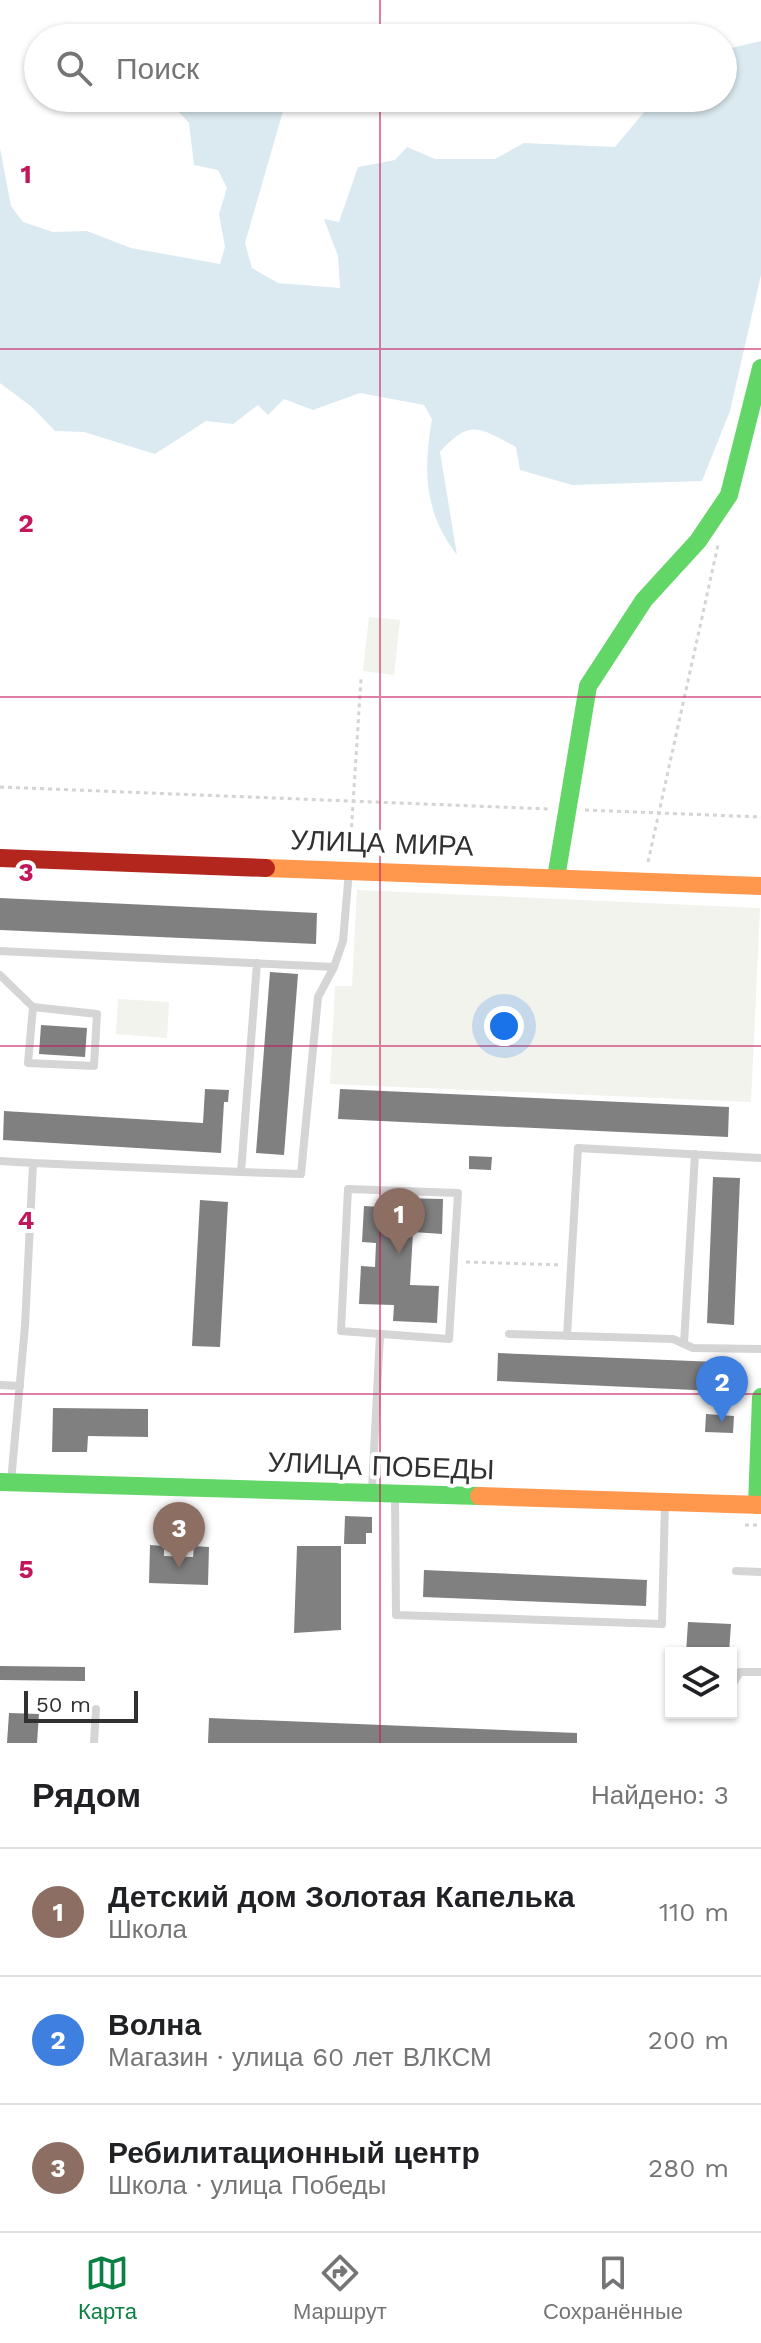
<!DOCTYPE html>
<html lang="ru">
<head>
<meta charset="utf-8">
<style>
  body { margin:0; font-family:"Work Sans",sans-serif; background:#f6f6f6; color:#202124 }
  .controls { position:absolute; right:24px; bottom:24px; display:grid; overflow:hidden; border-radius:0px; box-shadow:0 2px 6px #0004 }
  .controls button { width:72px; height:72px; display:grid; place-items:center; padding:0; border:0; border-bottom:2px solid #e0e0e0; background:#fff; color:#202124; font:40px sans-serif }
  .scale { position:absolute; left:24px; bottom:20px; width:114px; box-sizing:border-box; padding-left:8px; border:4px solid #313131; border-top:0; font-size:22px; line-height:28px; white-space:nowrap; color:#313131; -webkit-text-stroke:6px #fff; paint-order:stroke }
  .you { position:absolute; left:504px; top:1026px; width:28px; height:28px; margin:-20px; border:6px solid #fff; border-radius:50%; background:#1a73e8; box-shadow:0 0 0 12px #1a73e833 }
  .badge { display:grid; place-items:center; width:52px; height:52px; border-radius:50%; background:#0b8043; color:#fff; font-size:26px; font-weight:700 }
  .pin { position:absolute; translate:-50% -66px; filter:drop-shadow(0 2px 4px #0008) }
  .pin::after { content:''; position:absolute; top:42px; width:28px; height:24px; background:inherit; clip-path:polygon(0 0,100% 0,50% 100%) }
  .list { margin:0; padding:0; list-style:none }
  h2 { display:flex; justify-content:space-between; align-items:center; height:104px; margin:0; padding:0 32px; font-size:34px }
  h2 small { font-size:26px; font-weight:400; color:#757577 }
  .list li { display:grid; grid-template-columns:52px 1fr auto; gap:24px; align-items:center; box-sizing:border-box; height:128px; padding:0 32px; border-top:2px solid #e0e0e0 }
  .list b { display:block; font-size:30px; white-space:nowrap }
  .list p { margin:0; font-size:26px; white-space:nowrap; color:#757577 }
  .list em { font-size:26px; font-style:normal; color:#757577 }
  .icon { flex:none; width:44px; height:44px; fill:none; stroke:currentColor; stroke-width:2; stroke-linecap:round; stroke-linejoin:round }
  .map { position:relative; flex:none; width:761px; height:1743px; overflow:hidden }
  .search { position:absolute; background:#fff; box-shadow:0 2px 6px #0004; left:24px; right:24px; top:24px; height:88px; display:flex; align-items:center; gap:20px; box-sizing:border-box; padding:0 28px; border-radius:44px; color:#757577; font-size:30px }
  .sheet { height:488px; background:#fff }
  nav { display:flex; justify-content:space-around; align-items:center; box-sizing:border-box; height:112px; border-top:2px solid #e0e0e0; background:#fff; font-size:22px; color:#757577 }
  nav a { display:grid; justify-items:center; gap:4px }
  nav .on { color:#0b8043 }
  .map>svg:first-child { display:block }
  .green { fill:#f1f3ec }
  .water { fill:#dbeaf0 }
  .building { fill:#808080 }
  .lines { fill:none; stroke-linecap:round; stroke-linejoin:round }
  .path { stroke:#d4d4d4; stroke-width:3; stroke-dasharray:4 4; stroke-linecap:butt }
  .lane { stroke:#d5d5d5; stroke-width:8 }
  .fast { stroke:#63d668; stroke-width:18 }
  .slow { stroke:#ff974d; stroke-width:18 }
  .jam { stroke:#b3261e; stroke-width:18 }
  .grid { fill:none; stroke:#c2185b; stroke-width:2; stroke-opacity:0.55 }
  .labels { text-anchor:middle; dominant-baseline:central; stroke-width:8; stroke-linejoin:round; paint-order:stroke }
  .street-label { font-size:28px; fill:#313131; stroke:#fff }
  .grid-label { font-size:26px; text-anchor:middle; font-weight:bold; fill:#c2185b; stroke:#fff; stroke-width:8; stroke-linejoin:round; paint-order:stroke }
</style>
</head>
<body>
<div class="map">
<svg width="761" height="1743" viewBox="0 0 761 1743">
  <rect width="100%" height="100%" fill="#fff"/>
  <path class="green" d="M369,617L400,620L394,675L363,671Z
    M357,890L760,908L751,1102L330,1084L335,986H352Z
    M118,999L169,1002L167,1038L116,1034Z"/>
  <path class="water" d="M761,41V275L730,411L702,481L572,485L520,470L516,447C479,428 471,418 440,452L457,555C424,512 423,471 432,419L424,405L360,393L313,410L284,399L268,415L258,405L233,424L206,421L155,454L84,432L55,431L32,407L0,383V148L11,206L23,222L53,232L87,231L131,248L220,264L225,247L219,214L227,188L218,170L194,165L189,123L166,98H189L283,111L245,243L252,268L278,283L340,288L338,256L324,219L339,222L358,167L395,160L407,147L435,159H495L524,143L615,147L656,98H723V50Z"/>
  <path class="building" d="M0,898L317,913L316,944L0,930Z
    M270,972L298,974L284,1155L256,1153Z
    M41,1025L87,1028L85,1057L39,1054Z
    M205,1089L229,1090L228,1102H224L221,1153L3,1140L4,1111L203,1123Z
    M340,1089L729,1107L728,1137L338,1119Z
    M469,1156L492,1157L491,1170L469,1169Z
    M713,1177L740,1178L734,1325L707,1323Z
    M399,1198L443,1199L442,1234L413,1232L410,1285L439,1286L437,1323L393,1321L394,1305L359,1304L361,1266L375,1267L376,1243L362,1242L364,1206L399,1208Z
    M200,1200L228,1202L220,1347L192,1346Z
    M498,1353L717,1362L716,1391L497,1381Z
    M53,1408L148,1409V1437L88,1436L87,1452H52Z
    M706,1414L734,1416L733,1433L705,1432Z
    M345,1516L372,1517V1533H366V1544H344Z
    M150,1545L164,1546V1556L193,1557L194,1546L209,1547L208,1585L149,1583Z
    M297,1546H341V1630L294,1633Z
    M424,1570L647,1580L646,1606L423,1597Z
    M688,1622L731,1624L729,1653H686Z
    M0,1666L85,1667V1681L0,1680Z
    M9,1713L39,1714L37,1743H7Z
    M209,1718L577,1733V1743H208Z"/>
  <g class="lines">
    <path class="path" d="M0,787L549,809
      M585,810L761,817
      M350,851L361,679
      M648,862L718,545
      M466,1262L562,1265
      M745,1525H761"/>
    <path class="lane" d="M0,951L334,967
      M257,963L241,1172L301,1174L318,997L334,967L343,941L349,871
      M0,975L33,1007L28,1063L94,1066L97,1014L33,1007
      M0,1161L33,1163L25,1326L11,1482
      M33,1163L241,1172
      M348,1189L458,1193L449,1339L341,1331Z
      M509,1334L673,1339L693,1348L761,1349
      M567,1336L578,1148L761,1158
      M684,1344L695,1154
      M0,1385L20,1386
      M372,1490L380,1335
      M395,1495L396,1615L662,1624L665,1503
      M736,1571L761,1572
      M731,1687L740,1672H761
      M94,1743L96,1709"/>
    <path class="fast" d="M556,878L588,686L644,600L698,541L729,495L761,368
      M0,1482L479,1496
      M757,1505L761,1397"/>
    <path class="slow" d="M266,868L761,886
      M479,1496L761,1505"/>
    <path class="jam" d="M0,858L266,868"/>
  </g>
  <path class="grid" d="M380,0V38M380,98V1743M0,349H761M0,697H761M0,1046H761M0,1394H761"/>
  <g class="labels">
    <g class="street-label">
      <text transform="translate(382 843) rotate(2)">УЛИЦА МИРА</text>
      <text transform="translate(381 1466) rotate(2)">УЛИЦА ПОБЕДЫ</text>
    </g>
  </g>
  <g class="grid-label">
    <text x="26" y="183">1</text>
    <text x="26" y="532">2</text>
    <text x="26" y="881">3</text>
    <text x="26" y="1229">4</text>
    <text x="26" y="1578">5</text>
  </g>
</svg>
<div class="controls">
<button><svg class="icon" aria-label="layers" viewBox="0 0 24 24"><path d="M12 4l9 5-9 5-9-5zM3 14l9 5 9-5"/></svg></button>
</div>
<div class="scale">50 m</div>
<div class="you"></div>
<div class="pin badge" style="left:399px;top:1254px;background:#8d6e63">1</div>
<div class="pin badge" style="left:722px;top:1422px;background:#3f7fe0">2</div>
<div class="pin badge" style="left:179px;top:1568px;background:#8d6e63">3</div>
<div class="search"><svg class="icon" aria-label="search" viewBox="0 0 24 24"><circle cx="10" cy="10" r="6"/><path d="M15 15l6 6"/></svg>Поиск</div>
</div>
<section class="sheet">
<h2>Рядом<small>Найдено: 3</small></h2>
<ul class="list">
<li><span class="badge" style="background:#8d6e63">1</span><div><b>Детский дом Золотая Капелька</b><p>Школа</p></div><em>110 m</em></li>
<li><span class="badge" style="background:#3f7fe0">2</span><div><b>Волна</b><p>Магазин · улица 60 лет ВЛКСМ</p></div><em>200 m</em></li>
<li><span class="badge" style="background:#8d6e63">3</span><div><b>Ребилитационный центр</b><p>Школа · улица Победы</p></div><em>280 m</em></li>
</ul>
</section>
<nav>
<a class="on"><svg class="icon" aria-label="map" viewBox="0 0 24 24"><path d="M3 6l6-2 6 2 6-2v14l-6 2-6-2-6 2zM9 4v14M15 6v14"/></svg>Карта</a>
<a><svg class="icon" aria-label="directions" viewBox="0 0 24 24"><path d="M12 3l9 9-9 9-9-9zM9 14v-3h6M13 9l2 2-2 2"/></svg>Маршрут</a>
<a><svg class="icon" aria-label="saved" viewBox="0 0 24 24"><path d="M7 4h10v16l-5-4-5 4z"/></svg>Сохранённые</a>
</nav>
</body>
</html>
